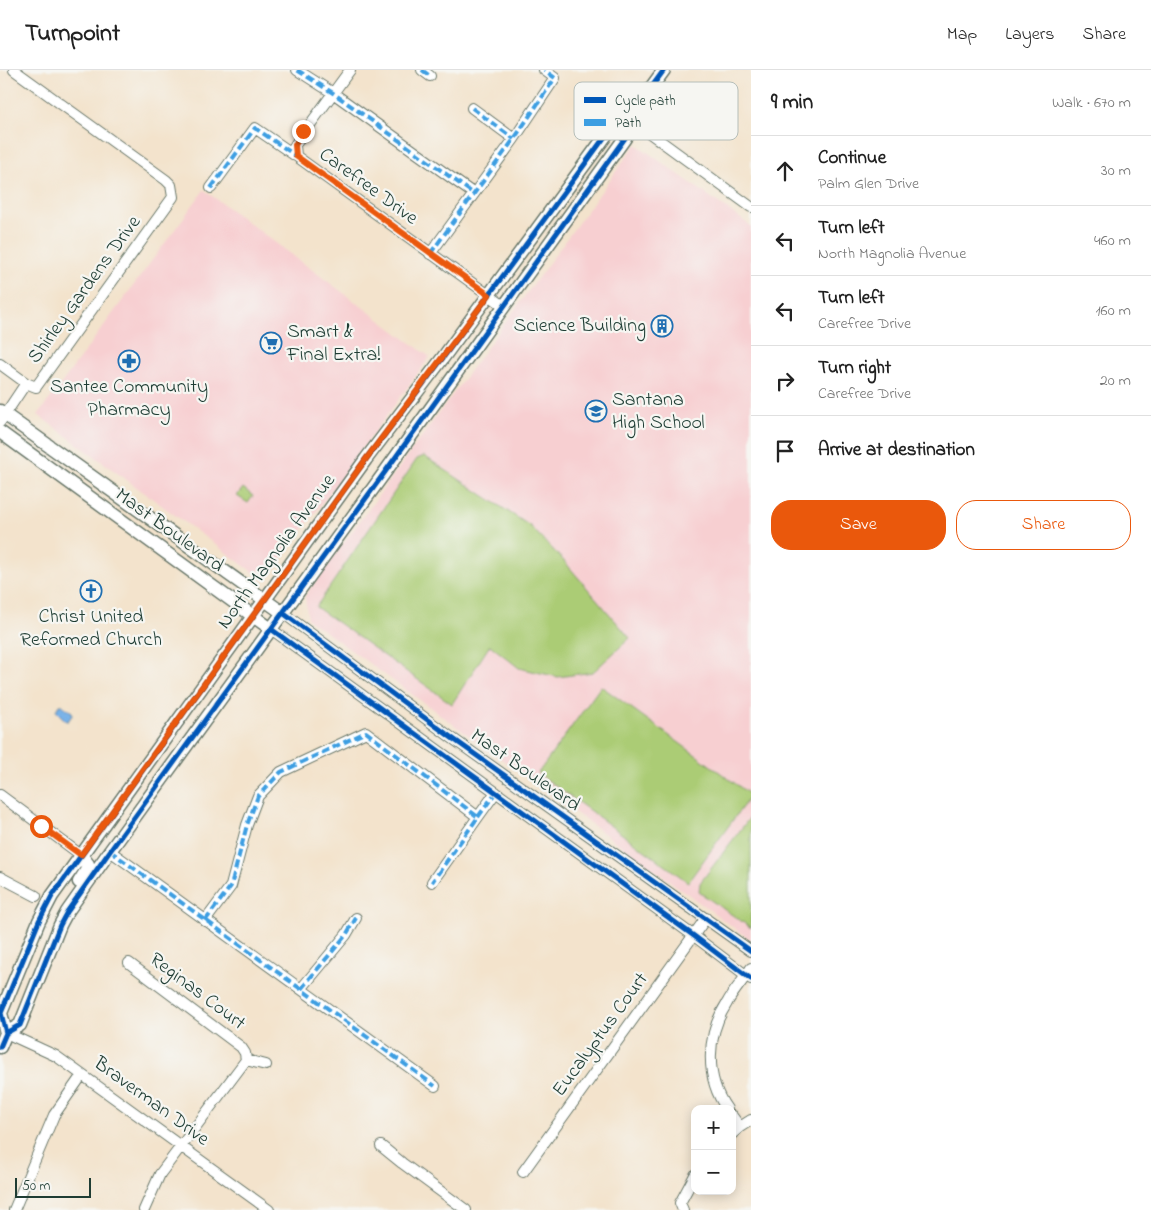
<!DOCTYPE html>
<html lang="en">
<head>
<meta charset="utf-8">
<style>
  body { margin:0; font-family:"Indie Flower",sans-serif; background:#f6f6f6; color:#222 }
  .controls { position:absolute; right:15px; bottom:15px; display:grid; overflow:hidden; border-radius:10px; box-shadow:0 2px 12px #0003 }
  .controls button { width:45px; height:45px; display:grid; place-items:center; padding:0; border:0; border-bottom:1px solid #e0e0e0; background:#fff; color:#222; font:25px sans-serif }
  .scale { position:absolute; left:15px; bottom:12px; width:76px; box-sizing:border-box; padding-left:5px; border:2px solid #1f3d34; border-top:0; font-size:14px; line-height:18px; white-space:nowrap; color:#1f3d34; -webkit-text-stroke:4px #f6f6f2; paint-order:stroke }
  .stop { position:absolute; width:15px; height:15px; margin:-11px; border:4px solid #ea580c; border-radius:50%; background:#fff }
  .stop.end { background:#ea580c; border-color:#fff; box-shadow:0 1px 5px #0008 }
  .list { margin:0; padding:0; list-style:none }
  h2 { display:flex; justify-content:space-between; align-items:center; height:65px; margin:0; padding:0 20px; font-size:21px }
  h2 small { font-size:16px; font-weight:400; color:#767676 }
  .list li { display:grid; grid-template-columns:32px 1fr auto; gap:15px; align-items:center; box-sizing:border-box; height:70px; padding:0 20px; border-top:1px solid #e0e0e0 }
  .list b { display:block; font-size:19px; white-space:nowrap }
  .list p { margin:0; font-size:16px; white-space:nowrap; color:#767676 }
  .list em { font-size:16px; font-style:normal; color:#767676 }
  .actions { display:flex; gap:10px; padding:15px 20px }
  .actions a { flex:1; padding:11px 0; border:1px solid #ea580c; border-radius:20px; text-align:center; font-size:18px; color:#ea580c }
  .actions .main { background:#ea580c; color:#fff }
  .icon { flex:none; width:28px; height:28px; fill:none; stroke:currentColor; stroke-width:2; stroke-linecap:round; stroke-linejoin:round }
  .map { position:relative; flex:none; width:751px; height:1140px; overflow:hidden }
  header { display:flex; align-items:center; gap:30px; box-sizing:border-box; height:70px; padding:0 25px; background:#fff; border-bottom:1px solid #e0e0e0 }
  header strong { font-size:24px }
  nav { display:flex; gap:28px; margin-inline-start:auto; font-size:18px }
  main { display:flex }
  aside { flex:1; background:#fff }
  .map>svg:first-child { display:block }
  .built { fill:#f7cfd1 }
  .green { fill:#abcc75; stroke:#658454 }
  .water { fill:#77b1e7; stroke:#4b778e }
  .lines { fill:none; stroke-linecap:round; stroke-linejoin:round }
  .minor-casing { stroke:#697769; stroke-width:12 }
  .major-casing { stroke:#697769; stroke-width:15 }
  .minor { stroke:#fff; stroke-width:10 }
  .major { stroke:#fff; stroke-width:12 }
  .quiet { stroke:#3c9ee2; stroke-width:4; stroke-dasharray:8 4; stroke-linecap:butt }
  .cycleway-casing { stroke:#f6f6f2; stroke-width:8 }
  .cycleway { stroke:#0057b8; stroke-width:5 }
  .route { stroke:#ea580c; stroke-width:6 }
  .labels { text-anchor:middle; dominant-baseline:central; stroke-width:4.5; stroke-linejoin:round; paint-order:stroke }
  .street-label { font-size:20px; fill:#1f3d34; stroke:#f6f6f2 }
  .poi-label { font-size:20px; fill:#1f3d34; stroke:#f6f6f2; text-anchor:start }
  .key { fill:#f6f6f2; stroke:#b6beb9; stroke-width:1 }
  .key-label { font-size:14px; fill:#1f3d34 }
</style>
</head>
<body>
<header>
<strong>Turnpoint</strong>
<nav><a>Map</a><a>Layers</a><a>Share</a></nav>
</header>
<main>
<div class="map">
<svg width="751" height="1140" viewBox="0 0 751 1140">
  <rect width="100%" height="100%" fill="#f6f6f2"/>
  <filter id="ink" filterUnits="userSpaceOnUse"><feTurbulence type="fractalNoise" baseFrequency=".02" numOctaves="2"/><feDisplacementMap in="SourceGraphic" scale="10" xChannelSelector="R" yChannelSelector="G"/><feConvolveMatrix kernelMatrix="1 2 1 2 8 2 1 2 1" color-interpolation-filters="sRGB"/></filter>
  <filter id="wash" filterUnits="userSpaceOnUse"><feTurbulence type="fractalNoise" baseFrequency=".0096" numOctaves="4" result="noise"/><feDisplacementMap in="SourceGraphic" scale="20" xChannelSelector="R" yChannelSelector="G"/><feGaussianBlur stdDeviation="1.12" result="paint"/><feColorMatrix in="noise" values="0 0 0 0 0 0 0 0 0 0 0 0 0 0 0 0 0 1.4 0 .05"/><feComposite in="paint" operator="in"/></filter>
  <g filter="url(#wash)">
    <rect width="100%" height="100%" fill="#f3e3cc"/>
    <path class="built" d="M636,74L751,156V870L308,549L305,526Z
      M204,120L430,287L265,511L38,345Z"/>
    <path class="green" d="M424,386L530,456L564,491L630,568L593,602L558,607L519,598L490,575L452,634L316,537L417,389Z
      M243,418L253,426L248,433L237,426Z
      M601,616L751,725L688,812L538,703Z
      M751,746V858L699,822L700,813Z"/>
    <path class="water" d="M59,635H62L72,642L73,644L68,651H66L57,642L56,640Z"/>
  </g>
  <g filter="url(#ink)">
    <g class="lines">
      <g class="minor-casing">
        <path id="minor" d="M297,0L333,23L474,124
          M350,0L295,75L296,86L504,236
          M422,0L430,6
          M472,38L514,69
          M629,48L751,137
          M211,118L255,58L296,86
          M430,184L514,69L555,8L544,0
          M0,294L26,313
          M0,352L26,313L36,317L173,127L171,115L166,110L14,0
          M283,543L452,668L751,881
          M271,559L694,866L751,909
          M0,725L81,785
          M478,747L496,722
          M110,781L435,1016
          M0,807L36,826
          M205,851L231,816L247,755L258,726L281,702L366,662L478,747L432,812
          M129,893L241,977L245,983L246,990
          M301,919L346,865L356,848
          M6,963L56,986L269,1140
          M246,990L266,995
          M727,1039C704,1007 707,964 727,933C734,920 744,910 751,898
          M732,1046L740,1057
          M732,1064L740,1057L751,1050
          M381,1076L402,1093L466,1140
          M523,1102L706,848
          M14,1140L54,1045L82,1005
          M144,1140L160,1104L246,990
          M683,1140L680,1133L695,1105"/>
      </g>
      <g class="major-casing">
        <path id="major" d="M0,341L283,543
          M0,362L271,559
          M79,812L86,801L88,794L81,785
          M6,963L20,955L60,855L67,842L110,781L385,402L625,68L629,48L664,0
          M0,977L6,963L1,943L39,851L52,826L366,389L442,289L612,57L629,48"/>
      </g>
      <use href="#minor" class="minor"/>
      <use href="#major" class="major"/>
      <path class="quiet" d="M297,0L333,23L474,124
        M422,0L430,6
        M472,38L514,69
        M211,118L255,58L296,86
        M430,184L514,69L555,8L544,0
        M478,747L496,722
        M110,781L435,1016
        M205,851L231,816L247,755L258,726L281,702L366,662L478,747L432,812
        M301,919L346,865L356,848"/>
      <g class="cycleway-casing">
        <path id="cycleway" d="M283,543L452,668L751,881
          M271,559L694,866L751,909
          M6,963L20,955L60,855L67,842L110,781L385,402L625,68L629,48L664,0
          M0,977L6,963L1,943L39,851L52,826L366,389L442,289L612,57L629,48"/>
      </g>
      <use href="#cycleway" class="cycleway"/>
    </g>
  </g>
  <g class="lines" filter="url(#ink)">
    <path class="route" d="M41,756L81,785L366,389L489,225L296,86L295,75L303,61"/>
  </g>
  <defs>
    <g id="building-ring" transform="scale(1.125)"><circle r="9.5" fill="#f6f6f2" stroke="#1f6fb2" stroke-width="1.5"/><path d="M-4-6H4V6H1V3H-1V6H-4ZM-2.5-4.3h1.7v1.8h-1.7ZM.8-4.3h1.7v1.8H.8ZM-2.5-1h1.7V.8h-1.7ZM.8-1h1.7V.8H.8Z" fill="#1f6fb2"/></g>
    <g id="supermarket-ring" transform="scale(1.125)"><circle r="9.5" fill="#f6f6f2" stroke="#1f6fb2" stroke-width="1.5"/><path d="M-6-5.5h2.5l.6 2H6L4.5 2H-2.5L-4.4-4H-6ZM-1.5 3.2a1.3 1.3 0 1 0 .1 0ZM3 3.2a1.3 1.3 0 1 0 .1 0Z" fill="#1f6fb2"/></g>
    <g id="pharmacy-ring" transform="scale(1.125)"><circle r="9.5" fill="#f6f6f2" stroke="#1f6fb2" stroke-width="1.5"/><path d="M-2-6h4v4h4v4h-4v4h-4v-4h-4v-4h4Z" fill="#1f6fb2"/></g>
    <g id="school-ring" transform="scale(1.125)"><circle r="9.5" fill="#f6f6f2" stroke="#1f6fb2" stroke-width="1.5"/><path d="M0-5L7-2L0 1L-7-2ZM-4 1L0 2.5L4 1V4Q0 6-4 4Z" fill="#1f6fb2"/></g>
    <g id="church-ring" transform="scale(1.125)"><circle r="9.5" fill="#f6f6f2" stroke="#1f6fb2" stroke-width="1.5"/><path d="M-1.2-6h2.4v3.5h3.3v2.4h-3.3V6h-2.4V-.1h-3.3v-2.4h3.3Z" fill="#1f6fb2"/></g>
  </defs>
  <g fill-rule="evenodd">
    <use href="#building-ring" x="662" y="256"/>
    <use href="#supermarket-ring" x="271" y="273"/>
    <use href="#pharmacy-ring" x="129" y="291"/>
    <use href="#school-ring" x="596" y="341"/>
    <use href="#church-ring" x="91" y="521"/>
  </g>
  <g class="labels">
    <g class="street-label">
      <text transform="translate(368 117) rotate(36)">Carefree Drive</text>
      <text transform="translate(85 220) rotate(-54)">Shirley Gardens Drive</text>
      <text transform="translate(169 461) rotate(36)">Mast Boulevard</text>
      <text transform="translate(277 482) rotate(-54)">North Magnolia Avenue</text>
      <text transform="translate(525 701) rotate(35)">Mast Boulevard</text>
      <text transform="translate(197 922) rotate(37)">Reginas Court</text>
      <text transform="translate(601 965) rotate(-54)">Eucalyptus Court</text>
      <text transform="translate(151 1032) rotate(36)">Braverman Drive</text>
    </g>
    <g class="poi-label">
      <text x="646" y="256" text-anchor="end">Science Building</text>
      <text x="287" y="262">Smart &amp;<tspan x="287" dy="23">Final Extra!</tspan></text>
      <text x="129" y="317" text-anchor="middle">Santee Community<tspan x="129" dy="23">Pharmacy</tspan></text>
      <text x="612" y="330">Santana<tspan x="612" dy="23">High School</tspan></text>
      <text x="91" y="547" text-anchor="middle">Christ United<tspan x="91" dy="23">Reformed Church</tspan></text>
    </g>
  </g>
  <rect x="574" y="12" width="164" height="58" rx="8" class="key"/>
  <rect x="584" y="27" width="22" height="6" fill="#0057b8"/>
  <rect x="584" y="49" width="22" height="7" fill="#3c9ee2"/>
  <g class="key-label">
    <text x="615" y="35">Cycle path</text>
    <text x="615" y="57">Path</text>
  </g>
</svg>
<div class="controls">
<button>+</button>
<button>−</button>
</div>
<div class="scale">50 m</div>
<div class="stop" style="left:41px;top:756px"></div>
<div class="stop end" style="left:303px;top:61px"></div>
</div>
<aside>
<h2>9 min<small>Walk · 670 m</small></h2>
<ul class="list">
<li><svg class="icon" aria-label="ahead" viewBox="0 0 24 24"><path d="M12 20V5M6 11l6-6 6 6"/></svg><div><b>Continue</b><p>Palm Glen Drive</p></div><em>30 m</em></li>
<li><svg class="icon" aria-label="left" viewBox="0 0 24 24"><path d="M17 20v-9H6M10 6l-5 5 5 5"/></svg><div><b>Turn left</b><p>North Magnolia Avenue</p></div><em>460 m</em></li>
<li><svg class="icon" aria-label="left" viewBox="0 0 24 24"><path d="M17 20v-9H6M10 6l-5 5 5 5"/></svg><div><b>Turn left</b><p>Carefree Drive</p></div><em>160 m</em></li>
<li><svg class="icon" aria-label="right" viewBox="0 0 24 24"><path d="M7 20v-9h11M14 6l5 5-5 5"/></svg><div><b>Turn right</b><p>Carefree Drive</p></div><em>20 m</em></li>
<li><svg class="icon" aria-label="arrive" viewBox="0 0 24 24"><path d="M6 21V4h12l-3 4 3 4H6"/></svg><div><b>Arrive at destination</b></div></li>
</ul>
<div class="actions"><a class="main">Save</a><a>Share</a></div>
</aside>
</main>
</body>
</html>
